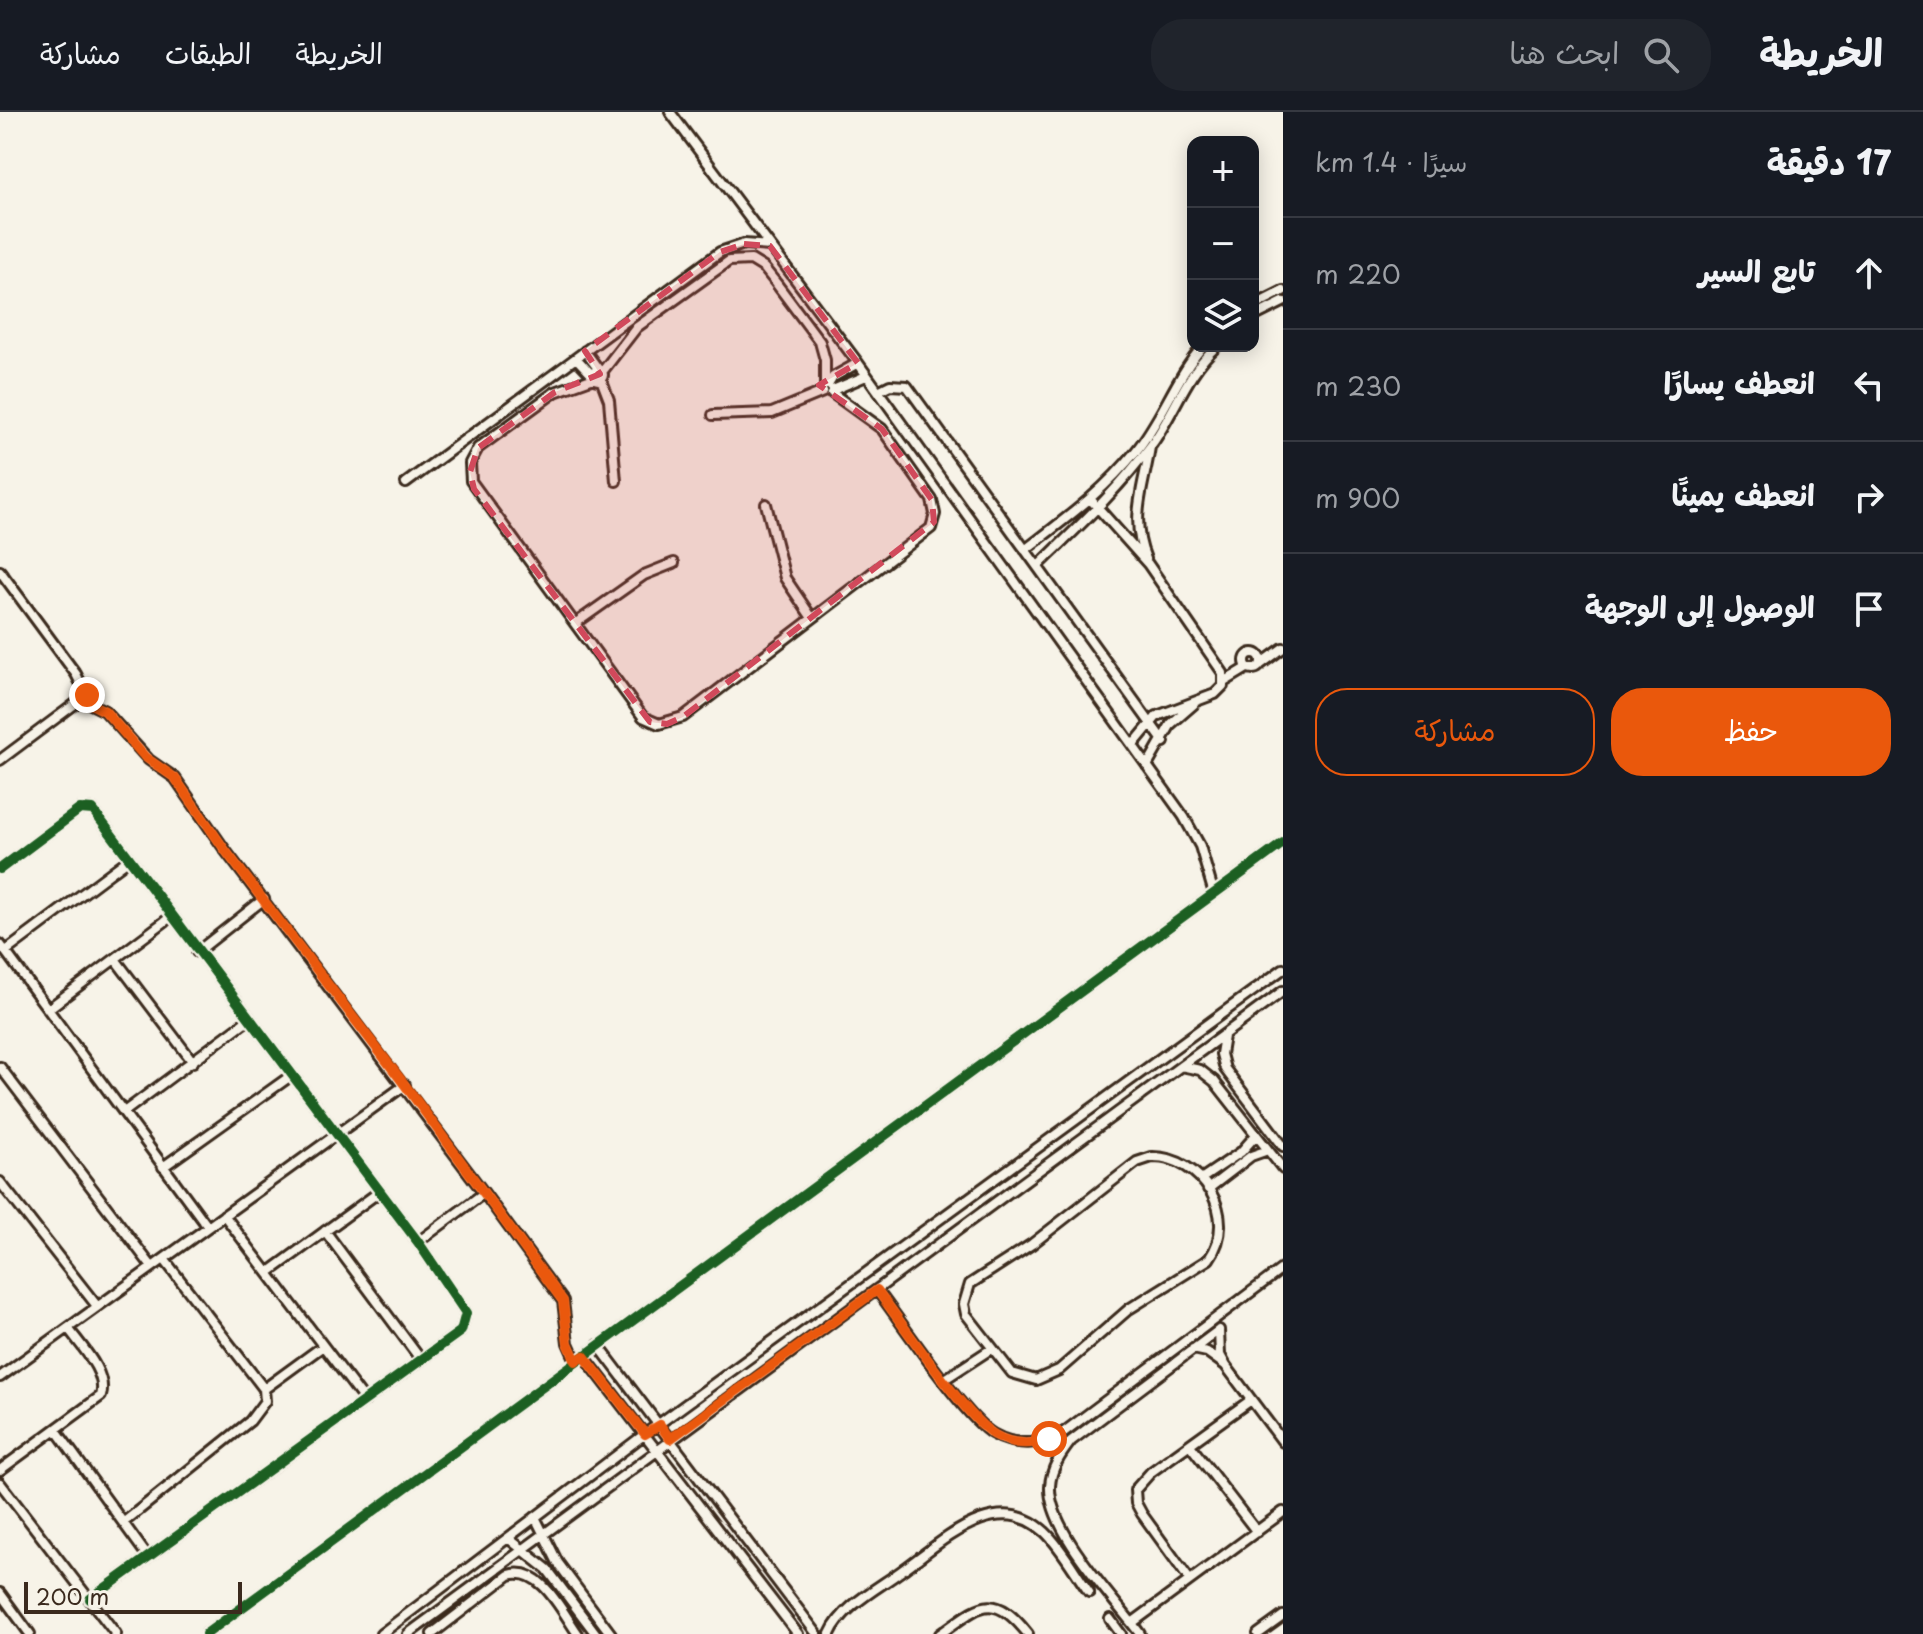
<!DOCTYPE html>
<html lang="ar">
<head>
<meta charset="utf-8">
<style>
  body { margin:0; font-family:"Playpen Sans","Playpen Sans Arabic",sans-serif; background:#20242c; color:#f1f3f6; direction:rtl }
  .controls { position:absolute; right:24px; top:24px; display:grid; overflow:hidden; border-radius:16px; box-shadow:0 4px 20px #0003 }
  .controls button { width:72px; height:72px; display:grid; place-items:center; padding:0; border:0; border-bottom:2px solid #363941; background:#171b24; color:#f1f3f6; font:40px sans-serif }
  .scale { position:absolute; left:24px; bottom:20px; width:218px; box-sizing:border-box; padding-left:8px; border:4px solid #3b2a1e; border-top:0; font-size:22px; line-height:28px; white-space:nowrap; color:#3b2a1e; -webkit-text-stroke:6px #f7f3e8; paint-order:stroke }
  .stop { position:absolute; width:24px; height:24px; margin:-18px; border:6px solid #ea580c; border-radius:50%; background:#fff }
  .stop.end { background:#ea580c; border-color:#fff; box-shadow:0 2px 8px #0008 }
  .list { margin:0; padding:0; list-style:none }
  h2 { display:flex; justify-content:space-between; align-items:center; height:104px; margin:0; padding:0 32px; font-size:34px }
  h2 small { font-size:26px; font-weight:400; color:#9ea1a6 }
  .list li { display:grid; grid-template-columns:52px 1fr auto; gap:24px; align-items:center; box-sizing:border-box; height:112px; padding:0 32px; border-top:2px solid #363941 }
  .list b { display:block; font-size:30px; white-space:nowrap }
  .list em { font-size:26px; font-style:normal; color:#9ea1a6 }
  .actions { display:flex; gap:16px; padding:24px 32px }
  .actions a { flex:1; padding:18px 0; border:2px solid #ea580c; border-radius:32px; text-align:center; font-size:28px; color:#ea580c }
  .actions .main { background:#ea580c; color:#fff }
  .icon { flex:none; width:44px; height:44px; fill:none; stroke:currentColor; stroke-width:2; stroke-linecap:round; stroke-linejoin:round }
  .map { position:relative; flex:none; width:1283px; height:1522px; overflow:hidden; direction:ltr }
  header { display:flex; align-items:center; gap:48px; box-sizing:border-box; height:112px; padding:0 40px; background:#171b24; border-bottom:2px solid #363941 }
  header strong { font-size:38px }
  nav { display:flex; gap:44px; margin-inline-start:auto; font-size:28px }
  .search { width:560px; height:72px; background:#20242c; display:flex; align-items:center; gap:20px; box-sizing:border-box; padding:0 28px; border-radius:32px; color:#9ea1a6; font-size:30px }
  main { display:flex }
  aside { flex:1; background:#171b24 }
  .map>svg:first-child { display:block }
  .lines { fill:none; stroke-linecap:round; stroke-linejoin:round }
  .minor-casing { stroke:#3b2a1e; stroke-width:14 }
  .minor { stroke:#f7f3e8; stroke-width:8 }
  .cycleway-casing { stroke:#f7f3e8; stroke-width:15 }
  .cycleway { stroke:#1b5e20; stroke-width:10 }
  .route { stroke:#ea580c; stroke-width:10 }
  .marked { fill:#d1495b; fill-opacity:0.2; stroke:#d1495b; stroke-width:6; stroke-dasharray:16 10; stroke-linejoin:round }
</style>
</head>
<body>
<header>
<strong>الخريطة</strong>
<div class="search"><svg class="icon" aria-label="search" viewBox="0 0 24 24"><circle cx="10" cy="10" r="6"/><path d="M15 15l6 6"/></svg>ابحث هنا</div>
<nav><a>الخريطة</a><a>الطبقات</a><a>مشاركة</a></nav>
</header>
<main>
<aside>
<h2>17 دقيقة<small>سيرًا · 1.4 km</small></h2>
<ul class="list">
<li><svg class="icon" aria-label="ahead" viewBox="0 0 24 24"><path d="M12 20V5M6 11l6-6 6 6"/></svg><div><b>تابع السير</b></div><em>220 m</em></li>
<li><svg class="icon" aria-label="left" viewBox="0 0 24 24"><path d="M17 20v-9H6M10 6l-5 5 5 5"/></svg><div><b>انعطف يسارًا</b></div><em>230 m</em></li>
<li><svg class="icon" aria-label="right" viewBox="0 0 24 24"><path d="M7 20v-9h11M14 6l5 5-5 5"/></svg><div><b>انعطف يمينًا</b></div><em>900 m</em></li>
<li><svg class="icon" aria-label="arrive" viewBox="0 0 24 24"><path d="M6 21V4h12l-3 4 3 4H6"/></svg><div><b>الوصول إلى الوجهة</b></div></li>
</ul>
<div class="actions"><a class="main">حفظ</a><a>مشاركة</a></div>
</aside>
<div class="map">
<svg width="1283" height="1522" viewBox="0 0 1283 1522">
  <rect width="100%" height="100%" fill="#f7f3e8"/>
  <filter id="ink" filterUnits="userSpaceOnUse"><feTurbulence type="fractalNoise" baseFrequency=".0125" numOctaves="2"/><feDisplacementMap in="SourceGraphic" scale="16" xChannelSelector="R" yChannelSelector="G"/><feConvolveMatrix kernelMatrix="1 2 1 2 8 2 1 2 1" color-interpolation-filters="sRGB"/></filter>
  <g filter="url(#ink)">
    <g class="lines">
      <g class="minor-casing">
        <path id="minor" d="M670,0L858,251L1184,705L1200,734L1214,782
          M1253,194L1283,179
          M1253,205L1283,190
          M585,239L599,258
          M576,246L593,264
          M593 263a5 5 0 1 1 10 0a5 5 0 1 1-10 0Z
          M602,260L637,215L729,149L751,148L764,156L776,171L820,230L825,248V273
          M594,266L555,280L478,336L470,351L471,369L643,605L659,612L683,605L931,416L935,402L932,388L882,317L832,281
          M601,267L609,288L616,369
          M828,273L833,265L858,251
          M833,278L866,264
          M878,279L890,273L907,274L1164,630
          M713,303L772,301L823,280
          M406,371L720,140L744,132L770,134
          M1091,388L1148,452L1223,561V574L1215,582L1157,604L1133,633
          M766,392L785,466L812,506
          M1025,438C1065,407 1104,379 1136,339C1163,306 1175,266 1203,234
          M1146,447C1129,406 1144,375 1150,335
          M1038,454C1078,415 1119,377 1152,332C1175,300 1187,260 1217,234
          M0,459L76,562L91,592L105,599L149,648L175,666L225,738L484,1081L563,1189L568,1231L576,1249
          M576,511L644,463L674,451
          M1245 549a8 8 0 1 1 16 0a8 8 0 1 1-16 0Z
          M1261,552L1283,536
          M1224,570L1247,556
          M0,648L87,583
          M1147,654L1171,612L1194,592
          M0,757L80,697L93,698L418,1130L466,1201L461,1219L90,1487
          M0,832L208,1115
          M6,839L129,747
          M197,840L264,787
          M115,847L193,950
          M48,897L172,804
          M1224,924L1221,942L1225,957L1283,1034
          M1181,954L1200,958L1214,969L1283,1057
          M0,955L152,1155
          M124,1000L249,907
          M1152,1045C1201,1044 1240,1104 1209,1147L1129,1197L1059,1258L1036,1268L1012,1261L966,1202L964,1192L970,1172L1032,1132L1137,1050Z
          M163,1055L292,963
          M1201,1067L1241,1040L1256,1023
          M0,1070L97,1194
          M1208,1077L1251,1044L1268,1038
          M224,1103L365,1289
          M325,1119L421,1248
          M418,1130L484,1081
          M268,1161L379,1080
          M877,1178C900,1208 966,1307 993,1322C1016,1335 1041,1333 1064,1320L1283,1156
          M1219,1218L1220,1243L1226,1254L1283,1330
          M598,1233L817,1522
          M1193,1237L1207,1240L1225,1253
          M584,1244L798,1522
          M0,1265L405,973
          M945,1267L991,1237
          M264,1277L323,1234
          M56,1318L148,1445
          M1190,1333L1257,1420
          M0,1358L101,1284C108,1261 81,1234 68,1216
          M0,1371L116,1522
          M535,1405L558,1451L611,1522
          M124,1410L250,1309L265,1289L264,1277L164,1147
          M508,1426L547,1457L596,1522
          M1189,1467L1142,1402L1136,1391L1135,1378L1151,1360L1251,1288
          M0,1481L30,1522
          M1110,1507L1121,1522
          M1132,1511L1283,1400
          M206,1522L1283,731
          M381,1522L645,1322L1283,857
          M408,1522L1283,879
          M432,1522L509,1463C541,1453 562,1500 578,1522
          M830,1522C843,1493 879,1476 904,1457C943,1429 997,1376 1045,1420C1062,1436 1075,1461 1089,1480
          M940,1522C980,1494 992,1477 1028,1522
          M1140,1522C1114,1486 1048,1419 1050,1374C1051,1356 1061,1342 1071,1329L1219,1218
          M1258,1522L1283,1504"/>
      </g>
      <use href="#minor" class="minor"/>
      <g class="cycleway-casing">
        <path id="cycleway" d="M0,757L80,697L93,698L418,1130L466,1201L461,1219L90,1487
          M206,1522L1283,731"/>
      </g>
      <use href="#cycleway" class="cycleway"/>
    </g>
  </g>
  <g class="lines" filter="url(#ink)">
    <path class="route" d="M87,583L91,592L105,599L145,645L175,666L225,738L405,973L563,1189L568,1231L576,1249L584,1244L645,1322L660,1313L670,1327L877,1178C900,1208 967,1308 995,1323C1012,1333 1031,1333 1049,1327"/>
  </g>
  <path class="marked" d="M744,132L770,134L858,251L819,273L882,317L932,388L934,410L683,605L667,612L650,610L474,377L470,360L478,336L555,280L600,262L585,239L720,140Z"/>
</svg>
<div class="controls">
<button>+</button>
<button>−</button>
<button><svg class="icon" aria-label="layers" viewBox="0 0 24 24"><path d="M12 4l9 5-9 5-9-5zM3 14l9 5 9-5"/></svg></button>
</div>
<div class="scale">200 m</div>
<div class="stop" style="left:1049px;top:1327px"></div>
<div class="stop end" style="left:87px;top:583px"></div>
</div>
</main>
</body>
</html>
